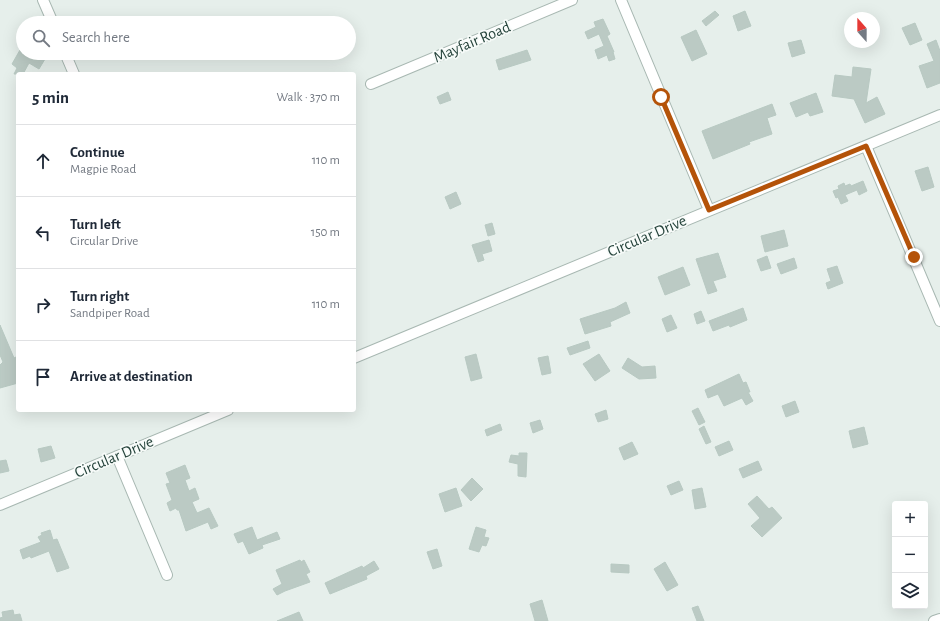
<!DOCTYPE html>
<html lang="en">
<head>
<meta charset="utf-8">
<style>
  body { margin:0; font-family:"Alegreya Sans",sans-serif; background:#f2f2f3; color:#1f2937 }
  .controls { position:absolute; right:12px; bottom:12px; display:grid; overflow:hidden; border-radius:4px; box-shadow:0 4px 16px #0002 }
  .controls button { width:36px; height:36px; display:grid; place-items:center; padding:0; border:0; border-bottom:1px solid #e0e1e3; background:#fff; color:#1f2937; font:20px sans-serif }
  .compass { position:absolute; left:844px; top:12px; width:36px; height:36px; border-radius:50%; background:#fff; box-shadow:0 4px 16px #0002; rotate:339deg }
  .stop { position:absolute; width:12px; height:12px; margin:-9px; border:3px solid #b45309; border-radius:50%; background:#fff }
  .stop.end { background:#b45309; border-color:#fff; box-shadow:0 1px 4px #0008 }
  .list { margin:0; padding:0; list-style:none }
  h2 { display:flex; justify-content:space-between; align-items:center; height:52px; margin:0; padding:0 16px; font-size:17px }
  h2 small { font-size:13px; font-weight:400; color:#747a83 }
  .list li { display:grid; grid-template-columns:26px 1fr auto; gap:12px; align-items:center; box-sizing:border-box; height:72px; padding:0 16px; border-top:1px solid #e0e1e3 }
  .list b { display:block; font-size:15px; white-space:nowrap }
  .list p { margin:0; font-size:13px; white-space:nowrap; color:#747a83 }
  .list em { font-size:13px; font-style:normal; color:#747a83 }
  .icon { flex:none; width:22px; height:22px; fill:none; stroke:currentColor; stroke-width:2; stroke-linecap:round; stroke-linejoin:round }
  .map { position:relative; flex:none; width:940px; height:621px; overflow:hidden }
  .search { position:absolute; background:#fff; box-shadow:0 4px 16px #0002; left:16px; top:16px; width:340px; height:44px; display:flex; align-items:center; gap:10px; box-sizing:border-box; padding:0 14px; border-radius:22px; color:#747a83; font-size:15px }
  .panel { position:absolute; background:#fff; box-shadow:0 4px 16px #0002; left:16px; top:72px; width:340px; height:340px; border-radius:4px }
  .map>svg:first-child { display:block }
  .building { fill:#bbcac4; stroke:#b8c9c2 }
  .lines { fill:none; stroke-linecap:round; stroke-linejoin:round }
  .minor-casing { stroke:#a8b8b2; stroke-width:12 }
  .minor { stroke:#fff; stroke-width:10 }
  .route { stroke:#b45309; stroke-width:5 }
  .labels { text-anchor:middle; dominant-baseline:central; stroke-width:3.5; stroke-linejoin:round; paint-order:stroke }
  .street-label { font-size:16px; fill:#24423a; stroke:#f7fbf9 }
</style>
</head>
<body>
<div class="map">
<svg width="940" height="621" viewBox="0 0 940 621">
  <rect width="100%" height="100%" fill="#e6efeb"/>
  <path class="building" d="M715,11L719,15L706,26L702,21Z
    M745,11L751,26L738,31L733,16Z
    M603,19L610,34L607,36L614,52H613L615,59L609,61L607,55L598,59L595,50L604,46L599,34L588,39L585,32L596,27L594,22Z
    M915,23L922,40L910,45L902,28Z
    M696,30L707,54L692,61L681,37Z
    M801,40L805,53L792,57L788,43Z
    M936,40L940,51V83L927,88L919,66L934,61L927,44Z
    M20,50L29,56L30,53H34L45,59L39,69L29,63L23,74H14L17,68L12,64Z
    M527,50L531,60L499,70L496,60Z
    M853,67L871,69L866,103L877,97L885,114L865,123L854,99L832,96L835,75L852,77Z
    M448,92L451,100L440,104L437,97Z
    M816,93L823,112L810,116L808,112L796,117L790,103Z
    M772,104L776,115L767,118L772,134L749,142L750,144L713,159L702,131Z
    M928,167L934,187L922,191L915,171Z
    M863,181L867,191L859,195L857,190L845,195L848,201L841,204L838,197L836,198L833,191L839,189L838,186L844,183L845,186L850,184L851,186Z
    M456,192L461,204L450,209L445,197Z
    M492,223L495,234L488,236L485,225Z
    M784,230L788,246L765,252L761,236Z
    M489,240L492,251L482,254L484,260L478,262L472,245Z
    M718,253L726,277L713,281L717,291L708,294L696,259Z
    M767,256L771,268L761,271L757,260Z
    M794,258L797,268L781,274L777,264Z
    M837,266L843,283L828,289L826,283L831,281L827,269Z
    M683,267L690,285L665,295L658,277Z
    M626,302L630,313L610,322L611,326L585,334L580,319L615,308Z
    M743,308L747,320L730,327L729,325L713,331L709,321Z
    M701,311L705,321L697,324L694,314Z
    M671,315L677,328L667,332L662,319Z
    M0,325L14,358L18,356V383L0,388V365L3,362L0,355Z
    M588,341L590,348L570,355L567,348Z
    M476,354L482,378L471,381L465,357Z
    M599,354L610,371L595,381L583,364Z
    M548,356L551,373L542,375L538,358Z
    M628,358L642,367L655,366L656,378L639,379L622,368Z
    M739,374L743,383L746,382L750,392H748L753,401L746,405L742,398L724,406L718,394L708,398L705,390Z
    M795,401L799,412L786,417L782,406Z
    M698,408L705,422L699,425L692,411Z
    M606,410L608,419L598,422L595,414Z
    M540,420L543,429L533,433L530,423Z
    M500,424L502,430L487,436L485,430Z
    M704,426L711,442L706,444L699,429Z
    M864,427L868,444L853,448L849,431Z
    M729,441L733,450L719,456L715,447Z
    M632,442L638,454L624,460L619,448Z
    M51,446L55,458L41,462L38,449Z
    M519,453H527L526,477L518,476V464L509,462L511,455L519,456Z
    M6,460L9,471L0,473V461Z
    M758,461L762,470L743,478L739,469Z
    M185,465L190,478L185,480L189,491L195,488L199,499L192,502L197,513L209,508L218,526L211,529L208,522L186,531L179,510H177L176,508L170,511L167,503L172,500L166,484L170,483L166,473Z
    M472,478L483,489L471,501L461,490Z
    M679,481L683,490L671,495L667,486Z
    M456,488L462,506L445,512L439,494Z
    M702,488L706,507L695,509L692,490Z
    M757,496L769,509L772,507L782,518L762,537L751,526L760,518L748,504Z
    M252,527L257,540L277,532L280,539L262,545L263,548L249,554L243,541L238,543L234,534Z
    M476,527L486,530L484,537L489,538L486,546L482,545L479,552L469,549Z
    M50,530L53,540L57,539L69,568L57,572L49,551L31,558L30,556L23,559L20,550L41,542L38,537L42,535L41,533Z
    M437,549L442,566L433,569L427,552Z
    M300,560L301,562L304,560L310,572L306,574L310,582L285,591L277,595L273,589L282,584L276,570Z
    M374,561L379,569L366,576L367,579L330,594L325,583L362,566L363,568Z
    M665,562L678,585L667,591L654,569Z
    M611,564L629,565V573L611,572Z
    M542,600L548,621H535L530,604Z
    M698,606L704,621H697L692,608Z
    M13,610L14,615L20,614L22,621H0V618L3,617L2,612Z
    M299,612L303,621H277Z"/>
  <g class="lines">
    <g class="minor-casing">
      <path id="minor" d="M43,0L53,23
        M621,0L709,210
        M65,53L74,74
        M371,84L572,0
        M866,146L940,321
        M354,358L940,115
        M117,456L167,575
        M0,505L228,410
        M934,621L940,619"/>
    </g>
    <use href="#minor" class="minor"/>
  </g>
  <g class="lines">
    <path class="route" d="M661,97L709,210L866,146L914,257"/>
  </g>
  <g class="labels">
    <g class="street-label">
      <text transform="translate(472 42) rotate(-23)">Mayfair Road</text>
      <text transform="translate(647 236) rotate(-23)">Circular Drive</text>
      <text transform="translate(114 457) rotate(-23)">Circular Drive</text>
    </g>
  </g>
</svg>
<div class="controls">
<button>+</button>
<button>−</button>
<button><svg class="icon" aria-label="layers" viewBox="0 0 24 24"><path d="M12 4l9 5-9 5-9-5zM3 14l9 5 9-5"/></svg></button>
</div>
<svg class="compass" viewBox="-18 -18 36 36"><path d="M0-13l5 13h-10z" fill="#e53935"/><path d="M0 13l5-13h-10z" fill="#747a83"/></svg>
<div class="stop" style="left:661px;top:97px"></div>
<div class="stop end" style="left:914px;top:257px"></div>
<div class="search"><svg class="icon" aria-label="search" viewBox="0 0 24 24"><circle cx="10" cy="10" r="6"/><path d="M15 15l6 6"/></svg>Search here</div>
<section class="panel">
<h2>5 min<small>Walk · 370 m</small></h2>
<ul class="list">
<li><svg class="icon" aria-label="ahead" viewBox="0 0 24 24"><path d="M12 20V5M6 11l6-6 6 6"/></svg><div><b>Continue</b><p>Magpie Road</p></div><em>110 m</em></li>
<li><svg class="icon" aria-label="left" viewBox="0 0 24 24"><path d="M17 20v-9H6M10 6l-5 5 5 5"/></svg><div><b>Turn left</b><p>Circular Drive</p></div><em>150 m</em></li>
<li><svg class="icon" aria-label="right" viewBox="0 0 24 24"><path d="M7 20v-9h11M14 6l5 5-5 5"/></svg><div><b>Turn right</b><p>Sandpiper Road</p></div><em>110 m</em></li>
<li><svg class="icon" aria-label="arrive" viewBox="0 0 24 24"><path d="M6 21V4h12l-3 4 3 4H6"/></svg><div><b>Arrive at destination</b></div></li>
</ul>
</section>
</div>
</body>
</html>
